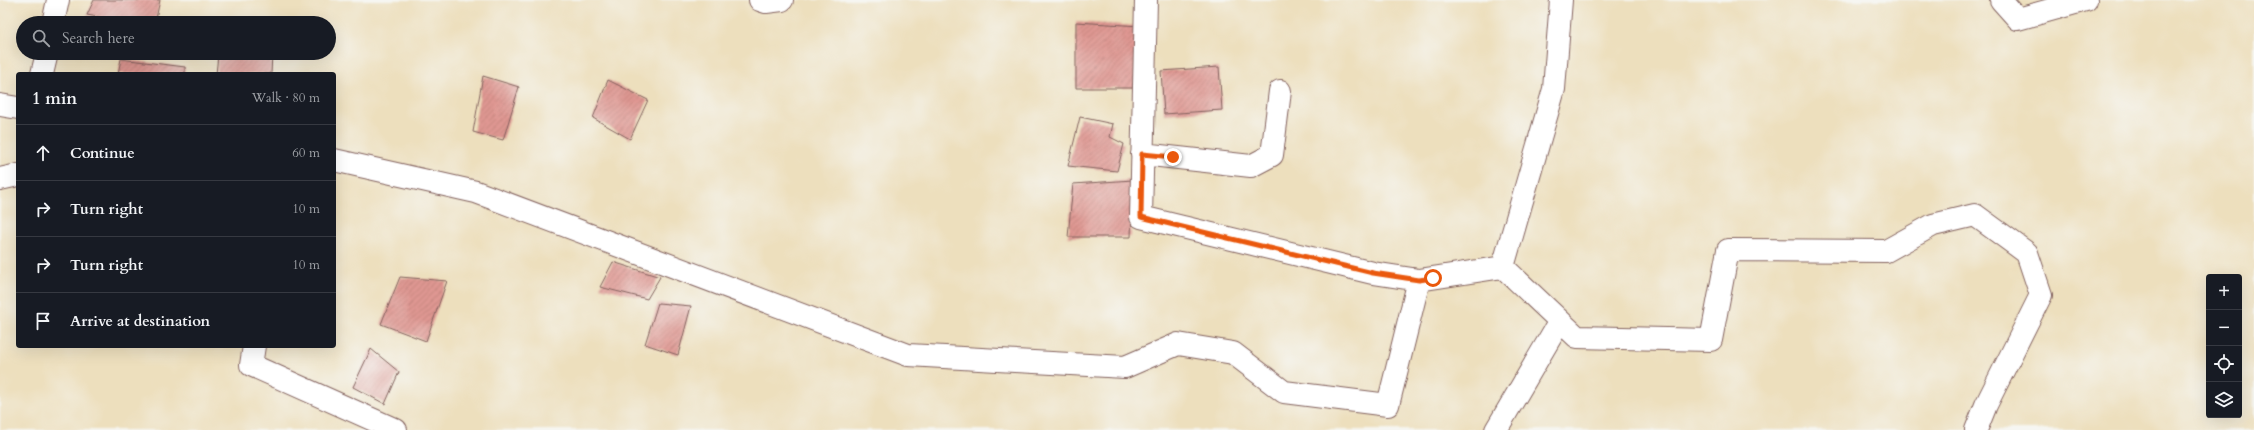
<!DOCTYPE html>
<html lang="en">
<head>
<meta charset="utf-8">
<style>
  body { margin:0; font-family:Cardo,serif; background:#242831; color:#f1f3f6 }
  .controls { position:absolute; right:12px; bottom:12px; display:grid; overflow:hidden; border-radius:4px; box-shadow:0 4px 16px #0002 }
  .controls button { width:36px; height:36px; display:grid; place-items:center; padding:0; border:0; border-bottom:1px solid #363941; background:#171b24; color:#f1f3f6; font:20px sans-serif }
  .stop { position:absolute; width:12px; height:12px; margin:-9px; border:3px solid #ea580c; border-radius:50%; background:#fff }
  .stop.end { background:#ea580c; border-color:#fff; box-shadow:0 1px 4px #0008 }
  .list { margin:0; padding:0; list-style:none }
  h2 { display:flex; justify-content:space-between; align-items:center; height:52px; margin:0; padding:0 16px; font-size:17px }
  h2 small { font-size:13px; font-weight:400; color:#9ea1a6 }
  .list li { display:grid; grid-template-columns:26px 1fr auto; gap:12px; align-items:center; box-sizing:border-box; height:56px; padding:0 16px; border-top:1px solid #363941 }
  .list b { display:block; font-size:15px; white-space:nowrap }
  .list em { font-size:13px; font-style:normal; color:#9ea1a6 }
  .icon { flex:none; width:22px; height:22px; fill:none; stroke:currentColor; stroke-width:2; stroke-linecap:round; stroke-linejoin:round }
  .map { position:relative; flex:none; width:2254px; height:430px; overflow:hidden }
  .search { position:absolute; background:#171b24; box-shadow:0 4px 16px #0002; left:16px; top:16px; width:320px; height:44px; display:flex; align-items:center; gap:10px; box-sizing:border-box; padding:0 14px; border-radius:22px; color:#9ea1a6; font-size:15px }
  .panel { position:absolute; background:#171b24; box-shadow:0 4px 16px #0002; left:16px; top:72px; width:320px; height:276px; border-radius:4px }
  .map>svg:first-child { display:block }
  .building { fill:url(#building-hatch) }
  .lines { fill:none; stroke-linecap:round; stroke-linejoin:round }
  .minor-casing { stroke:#83625e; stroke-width:24 }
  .minor { stroke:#fff; stroke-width:22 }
  .route { stroke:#ea580c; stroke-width:5 }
</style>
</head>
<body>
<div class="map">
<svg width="2254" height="430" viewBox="0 0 2254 430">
  <defs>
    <pattern id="building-hatch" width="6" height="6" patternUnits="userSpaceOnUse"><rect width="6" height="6" fill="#df9792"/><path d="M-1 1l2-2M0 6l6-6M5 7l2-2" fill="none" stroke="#b77b77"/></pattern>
  </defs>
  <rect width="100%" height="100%" fill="#f6f6f2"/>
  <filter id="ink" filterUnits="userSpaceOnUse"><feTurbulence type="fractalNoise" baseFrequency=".025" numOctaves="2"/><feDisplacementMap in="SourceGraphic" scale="8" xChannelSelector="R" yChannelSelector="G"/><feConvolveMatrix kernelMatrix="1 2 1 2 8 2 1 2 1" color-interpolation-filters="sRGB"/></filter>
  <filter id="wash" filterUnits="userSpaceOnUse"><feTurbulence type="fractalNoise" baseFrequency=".012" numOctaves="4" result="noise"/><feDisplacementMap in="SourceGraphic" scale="16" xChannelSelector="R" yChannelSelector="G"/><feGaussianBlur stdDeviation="0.9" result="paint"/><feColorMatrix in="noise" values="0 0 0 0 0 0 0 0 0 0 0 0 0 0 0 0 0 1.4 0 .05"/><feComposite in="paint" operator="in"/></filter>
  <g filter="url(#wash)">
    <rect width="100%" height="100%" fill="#eddfbd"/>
    <g id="blocks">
      <path class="building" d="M94,0H160L155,23H129L87,15Z
        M1076,22L1140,26V88H1076Z
        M226,53H272L271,74H216L218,55Z
        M121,59L185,67V74H118Z
        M1219,67L1222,110L1164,114L1161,71Z
        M483,76L519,87L503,140L473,132Z
        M608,80L648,100L630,139L593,118Z
        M1080,117L1113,124L1110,137L1124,144L1117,171L1068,166Z
        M1133,180L1131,237H1068L1073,184Z
        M613,262L660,277L647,299L600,287Z
        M400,277L447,281L426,341L381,324Z
        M658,303L691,306L678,355L645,344Z
        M371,349L399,372L385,404L353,387Z"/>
    </g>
  </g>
  <g filter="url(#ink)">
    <use href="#blocks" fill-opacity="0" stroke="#83625e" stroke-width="1"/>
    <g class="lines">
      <g class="minor-casing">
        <path id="minor" d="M760,0L766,2L782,0
          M1146,0L1141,217L1373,273L1419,280
          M2001,0L2018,19L2086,0
          M53,23L58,0
          M42,74L47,53
          M0,105L18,108
          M1142,154L1251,166L1272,155L1280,91
          M334,160L476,192L908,355L1125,367L1178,344L1233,353L1284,392L1388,405L1419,280L1503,267L1554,89L1561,0
          M0,179L18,175
          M1503,267L1577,337L1711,340L1728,250L1886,251L1933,225L1975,215L2027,253L2041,295L1986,405L1976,430
          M254,346L251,365L396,430
          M1496,430L1560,321"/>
      </g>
      <use href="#minor" class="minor"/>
    </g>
  </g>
  <g class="lines" filter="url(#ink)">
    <path class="route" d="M1173,157L1142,154L1141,217L1373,273L1419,280L1433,278"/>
  </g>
</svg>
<div class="controls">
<button>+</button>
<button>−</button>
<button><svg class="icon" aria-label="locate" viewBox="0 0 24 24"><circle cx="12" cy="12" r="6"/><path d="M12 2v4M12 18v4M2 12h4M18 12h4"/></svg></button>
<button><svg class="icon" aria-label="layers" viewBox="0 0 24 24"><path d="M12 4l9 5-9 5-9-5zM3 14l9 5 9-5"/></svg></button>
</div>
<div class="stop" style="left:1433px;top:278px"></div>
<div class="stop end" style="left:1173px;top:157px"></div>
<div class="search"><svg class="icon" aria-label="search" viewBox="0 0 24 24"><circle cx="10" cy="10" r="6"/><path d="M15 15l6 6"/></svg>Search here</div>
<section class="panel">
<h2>1 min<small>Walk · 80 m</small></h2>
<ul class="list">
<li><svg class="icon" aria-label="ahead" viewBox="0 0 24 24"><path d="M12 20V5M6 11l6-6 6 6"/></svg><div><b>Continue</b></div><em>60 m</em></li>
<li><svg class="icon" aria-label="right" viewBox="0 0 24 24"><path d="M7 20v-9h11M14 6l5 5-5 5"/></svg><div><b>Turn right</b></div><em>10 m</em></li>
<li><svg class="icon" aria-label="right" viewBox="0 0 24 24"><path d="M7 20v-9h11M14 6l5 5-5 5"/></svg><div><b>Turn right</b></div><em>10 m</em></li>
<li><svg class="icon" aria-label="arrive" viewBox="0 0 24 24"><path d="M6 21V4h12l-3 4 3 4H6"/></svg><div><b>Arrive at destination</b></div></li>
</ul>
</section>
</div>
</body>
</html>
